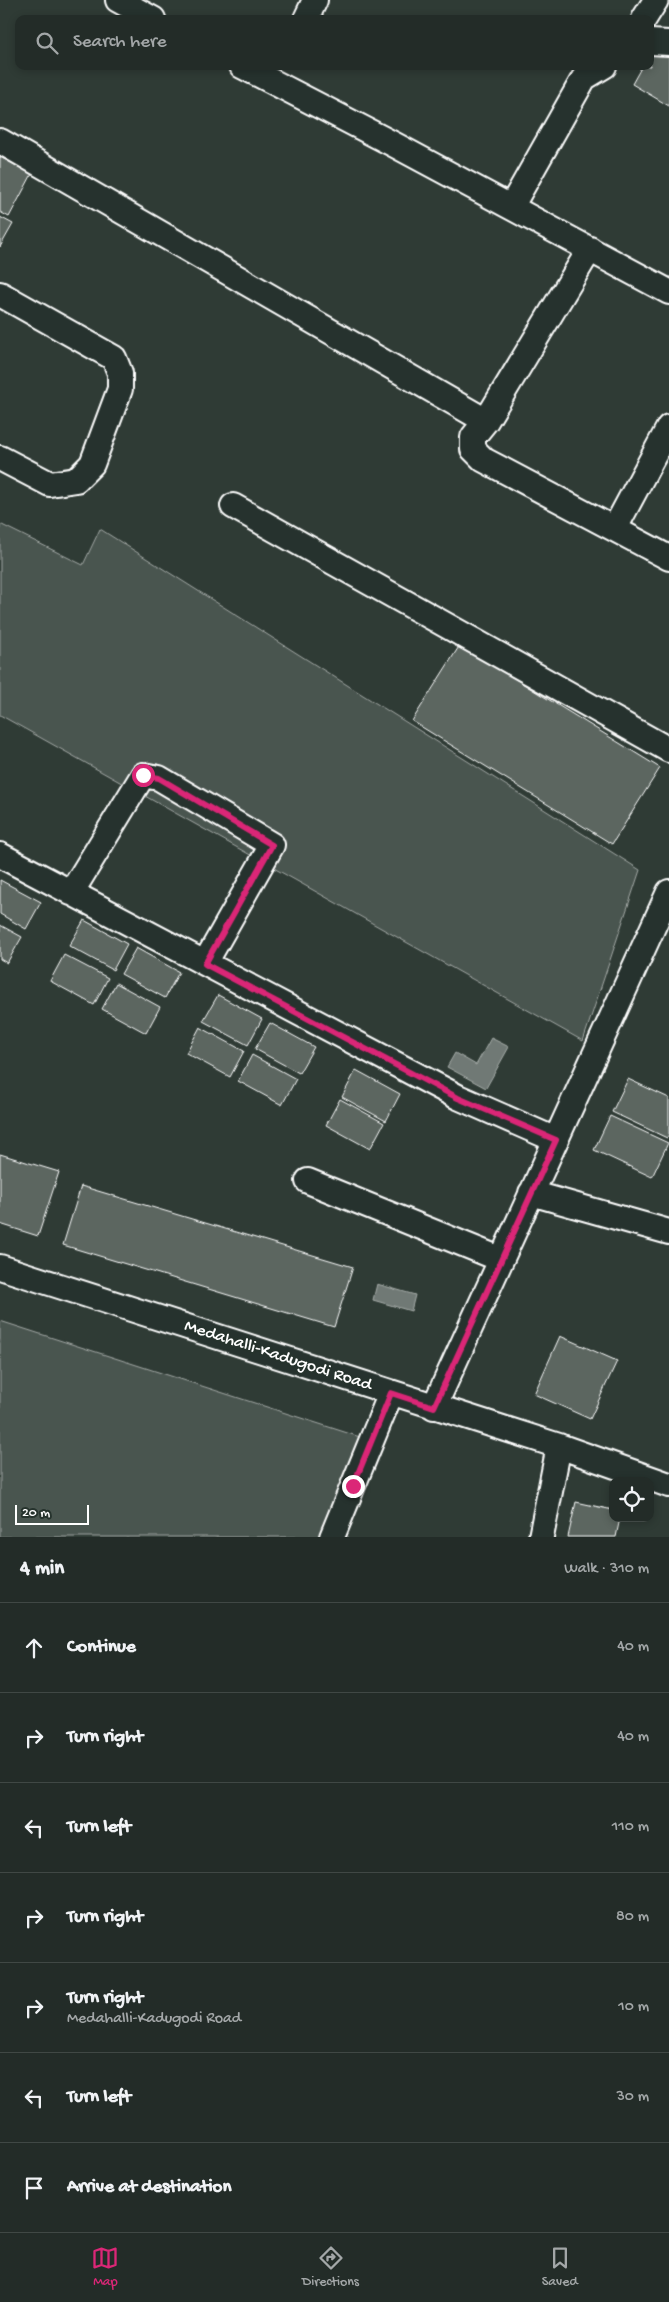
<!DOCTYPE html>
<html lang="en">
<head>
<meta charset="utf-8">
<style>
  body { margin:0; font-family:"Gochi Hand",sans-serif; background:#2b3430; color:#f1f3f6 }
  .controls { position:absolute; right:15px; bottom:15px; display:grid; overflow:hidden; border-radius:10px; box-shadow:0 2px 8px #0003 }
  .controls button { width:45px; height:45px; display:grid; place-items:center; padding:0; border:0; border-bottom:1px solid #404845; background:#232c28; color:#f1f3f6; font:25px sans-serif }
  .scale { position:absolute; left:15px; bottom:12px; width:74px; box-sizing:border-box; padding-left:5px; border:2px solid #fff; border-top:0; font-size:14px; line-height:18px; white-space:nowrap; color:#fff; -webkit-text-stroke:4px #26332d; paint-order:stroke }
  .stop { position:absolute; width:15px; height:15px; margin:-11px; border:4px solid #db2777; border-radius:50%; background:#fff }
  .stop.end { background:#db2777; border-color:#fff; box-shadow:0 1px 5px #0008 }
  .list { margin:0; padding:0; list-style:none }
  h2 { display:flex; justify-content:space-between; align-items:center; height:65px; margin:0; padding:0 20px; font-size:21px }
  h2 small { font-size:16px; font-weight:400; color:#a3a7a8 }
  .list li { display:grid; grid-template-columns:32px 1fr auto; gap:15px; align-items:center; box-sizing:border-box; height:90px; padding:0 20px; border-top:1px solid #404845 }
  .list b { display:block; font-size:19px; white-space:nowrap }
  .list p { margin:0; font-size:16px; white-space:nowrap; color:#a3a7a8 }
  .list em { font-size:16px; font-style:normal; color:#a3a7a8 }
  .icon { flex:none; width:28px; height:28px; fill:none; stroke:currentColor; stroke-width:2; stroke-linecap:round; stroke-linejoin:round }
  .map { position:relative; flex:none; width:669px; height:1537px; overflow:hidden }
  .search { position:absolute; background:#232c28; box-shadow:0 2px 8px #0003; left:15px; right:15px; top:15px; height:55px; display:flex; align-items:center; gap:12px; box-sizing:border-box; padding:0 18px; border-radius:10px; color:#a3a7a8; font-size:19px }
  .sheet { height:695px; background:#232c28 }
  nav { display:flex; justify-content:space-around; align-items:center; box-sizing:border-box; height:70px; border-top:1px solid #404845; background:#232c28; font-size:14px; color:#a3a7a8 }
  nav a { display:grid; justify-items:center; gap:2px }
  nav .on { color:#db2777 }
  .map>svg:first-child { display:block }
  .green { fill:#4a544f; stroke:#a4aaa7 }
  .water { fill:#707975; stroke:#a9afac }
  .building { fill:#5b6661; stroke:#fff }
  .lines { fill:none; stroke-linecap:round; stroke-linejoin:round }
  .minor-casing { stroke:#fff; stroke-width:28 }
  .minor { stroke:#26332d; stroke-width:24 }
  .route { stroke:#db2777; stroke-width:6 }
  .labels { text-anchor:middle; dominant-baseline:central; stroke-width:4; stroke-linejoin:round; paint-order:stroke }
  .street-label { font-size:18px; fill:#fff; stroke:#26332d }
</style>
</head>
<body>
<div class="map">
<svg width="669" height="1537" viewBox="0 0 669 1537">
  <rect width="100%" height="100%" fill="#2f3b35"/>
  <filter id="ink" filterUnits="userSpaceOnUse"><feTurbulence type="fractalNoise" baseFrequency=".02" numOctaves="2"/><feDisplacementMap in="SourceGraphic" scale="10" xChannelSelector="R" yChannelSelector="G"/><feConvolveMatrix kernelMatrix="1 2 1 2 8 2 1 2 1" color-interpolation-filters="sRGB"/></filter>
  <g filter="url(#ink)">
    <path class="green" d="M0,524L83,565L100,529L640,870L583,1041L0,715Z
      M0,1321L363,1438L319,1537H0Z"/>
    <path class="water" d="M491,1038L509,1047L486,1088L447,1067L455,1053L476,1065Z
      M377,1284L415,1295L411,1311L373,1300Z"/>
    <path class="building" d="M650,53L669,54V106L632,84L642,66H650Z
      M0,157L32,174L9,217L0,212Z
      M0,217L13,224L0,247Z
      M460,645L660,768L612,844L412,721Z
      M0,880L41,902L26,929L0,914Z
      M84,920L127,944L113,970L69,946Z
      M0,925L22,937L7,963L0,959Z
      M136,948L179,972L165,998L121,974Z
      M64,955L108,978L94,1005L50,981Z
      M116,983L160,1007L146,1033L102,1009Z
      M218,995L262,1019L248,1045L203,1021Z
      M270,1023L314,1047L299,1073L255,1049Z
      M200,1027L244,1051L230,1077L186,1053Z
      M252,1055L296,1079L282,1105L238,1081Z
      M356,1070L400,1094L386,1121L342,1097Z
      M628,1079L669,1098V1134L667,1138L612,1112Z
      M340,1099L384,1123L370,1149L326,1125Z
      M610,1116L668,1143L652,1177L594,1150Z
      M0,1154L59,1172L38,1236L0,1224Z
      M81,1186L353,1267L334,1327L63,1245Z
      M560,1336L617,1361L590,1419L534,1394Z
      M576,1502L613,1510V1518H620L616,1537H568Z"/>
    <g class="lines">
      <g class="minor-casing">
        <path id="minor" d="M118,0L153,19
          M306,19L315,0
          M644,19L656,0
          M650,42L669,43
          M242,66L395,145L669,292
          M0,141L486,421L590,249
          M511,207L584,78L604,66
          M0,294L114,358L120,373V389L92,464L76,480L50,484L0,458
          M486,421L473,437V449L484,460L669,558
          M233,506L669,750
          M615,528L669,427
          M0,855L458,1097L556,1140
          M71,893L143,775L159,778L272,845L205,963
          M308,1181L500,1259
          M531,1193L669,1232
          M0,1267L559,1446L669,1485
          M434,1407L669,892
          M332,1537L391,1393
          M541,1537L559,1446"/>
      </g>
      <use href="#minor" class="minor"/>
    </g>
  </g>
  <g class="lines" filter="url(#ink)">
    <path class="route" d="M143,775L159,778L272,845L205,964L458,1098L556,1140L434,1407L391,1393L353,1486"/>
  </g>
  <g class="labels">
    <g class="street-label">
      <text transform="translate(278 1356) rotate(18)">Medahalli-Kadugodi Road</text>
    </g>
  </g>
</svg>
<div class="controls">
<button><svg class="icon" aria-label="locate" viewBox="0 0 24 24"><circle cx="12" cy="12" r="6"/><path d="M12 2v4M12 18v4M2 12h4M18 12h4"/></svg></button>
</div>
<div class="scale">20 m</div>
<div class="stop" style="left:143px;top:775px"></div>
<div class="stop end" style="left:353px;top:1486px"></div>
<div class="search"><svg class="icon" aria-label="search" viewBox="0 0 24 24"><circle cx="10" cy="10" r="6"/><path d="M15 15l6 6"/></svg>Search here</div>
</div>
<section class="sheet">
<h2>4 min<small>Walk · 310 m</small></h2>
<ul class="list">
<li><svg class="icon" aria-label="ahead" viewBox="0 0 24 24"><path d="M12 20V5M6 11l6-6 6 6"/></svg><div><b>Continue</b></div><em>40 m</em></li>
<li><svg class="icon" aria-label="right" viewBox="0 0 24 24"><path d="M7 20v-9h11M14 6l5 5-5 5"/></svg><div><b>Turn right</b></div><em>40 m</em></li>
<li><svg class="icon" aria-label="left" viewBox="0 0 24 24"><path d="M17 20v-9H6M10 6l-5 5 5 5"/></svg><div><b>Turn left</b></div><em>110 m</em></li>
<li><svg class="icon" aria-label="right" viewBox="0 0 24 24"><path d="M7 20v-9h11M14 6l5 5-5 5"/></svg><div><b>Turn right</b></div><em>80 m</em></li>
<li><svg class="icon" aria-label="right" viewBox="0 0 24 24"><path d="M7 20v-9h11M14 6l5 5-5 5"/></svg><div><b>Turn right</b><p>Medahalli-Kadugodi Road</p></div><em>10 m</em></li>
<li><svg class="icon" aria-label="left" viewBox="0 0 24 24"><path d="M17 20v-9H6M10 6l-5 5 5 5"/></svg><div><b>Turn left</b></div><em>30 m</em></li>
<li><svg class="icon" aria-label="arrive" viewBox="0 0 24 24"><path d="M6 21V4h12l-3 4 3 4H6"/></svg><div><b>Arrive at destination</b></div></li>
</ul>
</section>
<nav>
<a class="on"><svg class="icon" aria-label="map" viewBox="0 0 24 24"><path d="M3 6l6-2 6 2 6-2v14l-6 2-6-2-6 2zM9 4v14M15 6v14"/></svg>Map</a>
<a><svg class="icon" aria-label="directions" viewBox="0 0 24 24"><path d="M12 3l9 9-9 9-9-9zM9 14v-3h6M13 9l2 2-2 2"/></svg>Directions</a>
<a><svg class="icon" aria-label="saved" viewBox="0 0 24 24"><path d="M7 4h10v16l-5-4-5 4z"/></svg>Saved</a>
</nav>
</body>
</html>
